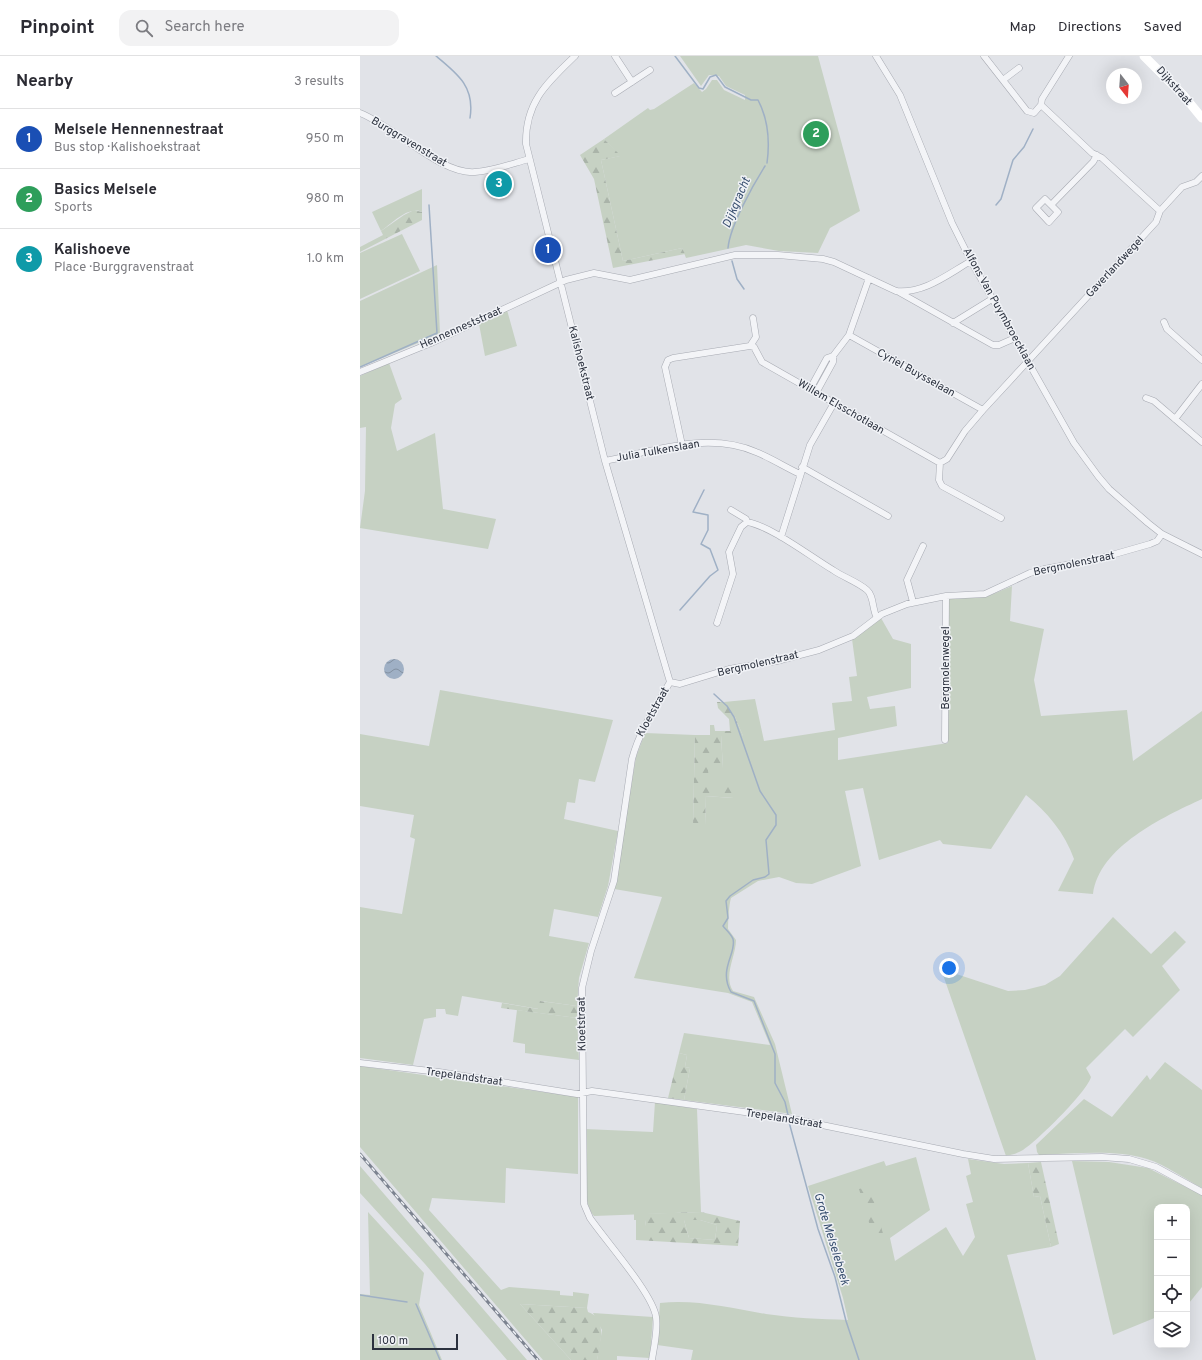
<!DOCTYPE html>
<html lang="en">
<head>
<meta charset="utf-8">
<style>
  body { margin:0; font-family:Overpass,sans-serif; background:#f2f2f3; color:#2b2b33 }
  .controls { position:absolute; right:12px; bottom:12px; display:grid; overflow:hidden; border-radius:8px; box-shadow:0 4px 16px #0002 }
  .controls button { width:36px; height:36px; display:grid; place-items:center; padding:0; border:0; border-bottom:1px solid #e1e1e2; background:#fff; color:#2b2b33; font:20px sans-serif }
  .compass { position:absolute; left:746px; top:12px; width:36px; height:36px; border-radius:50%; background:#fff; box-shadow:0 4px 16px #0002; rotate:163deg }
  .scale { position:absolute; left:12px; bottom:10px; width:86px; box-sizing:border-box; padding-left:4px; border:2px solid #2b313e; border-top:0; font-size:11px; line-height:14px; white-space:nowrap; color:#2b313e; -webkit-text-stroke:3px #f0f2f6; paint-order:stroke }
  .you { position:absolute; left:589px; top:912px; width:14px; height:14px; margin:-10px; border:3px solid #fff; border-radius:50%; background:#1a73e8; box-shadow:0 0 0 6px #1a73e833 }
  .badge { display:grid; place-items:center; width:26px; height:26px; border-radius:50%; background:#111827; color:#fff; font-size:13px; font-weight:700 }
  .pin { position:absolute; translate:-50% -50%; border:2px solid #fff; box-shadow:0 1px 4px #0006 }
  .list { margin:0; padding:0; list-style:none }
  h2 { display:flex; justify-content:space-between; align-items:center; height:52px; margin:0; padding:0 16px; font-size:17px }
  h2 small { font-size:13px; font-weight:400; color:#7c7c81 }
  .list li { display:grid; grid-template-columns:26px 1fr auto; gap:12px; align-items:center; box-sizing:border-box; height:60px; padding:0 16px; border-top:1px solid #e1e1e2 }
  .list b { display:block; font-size:15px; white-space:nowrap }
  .list p { margin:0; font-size:13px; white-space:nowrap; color:#7c7c81 }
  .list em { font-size:13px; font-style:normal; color:#7c7c81 }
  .icon { flex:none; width:22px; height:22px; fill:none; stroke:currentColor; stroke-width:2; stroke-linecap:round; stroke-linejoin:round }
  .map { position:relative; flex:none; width:842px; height:1304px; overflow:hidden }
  header { display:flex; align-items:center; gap:24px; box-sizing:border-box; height:56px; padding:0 20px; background:#fff; border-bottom:1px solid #e1e1e2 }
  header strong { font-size:19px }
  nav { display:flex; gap:22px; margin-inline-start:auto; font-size:14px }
  .search { width:280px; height:36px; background:#f2f2f3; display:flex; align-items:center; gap:10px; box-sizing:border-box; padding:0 14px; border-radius:12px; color:#7c7c81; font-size:15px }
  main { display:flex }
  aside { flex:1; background:#fff }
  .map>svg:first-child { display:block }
  .green { fill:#c6d1c3 }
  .forest { fill:url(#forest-firs); fill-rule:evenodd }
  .water { fill:url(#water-waves) }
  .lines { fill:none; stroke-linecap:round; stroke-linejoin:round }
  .stream { stroke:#9fb0c5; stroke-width:1.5 }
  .minor-casing { stroke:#a7aab2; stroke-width:7 }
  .minor { stroke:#f3f4f7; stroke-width:6 }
  .secondary { stroke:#fff; stroke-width:9 }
  .rail-casing { stroke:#7c8390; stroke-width:3 }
  .rail { stroke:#f0f2f6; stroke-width:1.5; stroke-dasharray:4.5; stroke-linecap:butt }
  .labels { text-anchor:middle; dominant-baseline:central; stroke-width:3; stroke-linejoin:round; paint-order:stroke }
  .street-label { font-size:11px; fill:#2b313e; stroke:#f0f2f6 }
  .water-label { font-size:12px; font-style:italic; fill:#384f6f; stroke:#f0f2f6 }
</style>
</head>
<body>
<header>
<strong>Pinpoint</strong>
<div class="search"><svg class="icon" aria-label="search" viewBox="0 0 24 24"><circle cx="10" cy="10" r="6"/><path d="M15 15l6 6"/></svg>Search here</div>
<nav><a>Map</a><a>Directions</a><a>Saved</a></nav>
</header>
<main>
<aside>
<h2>Nearby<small>3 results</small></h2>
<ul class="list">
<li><span class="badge" style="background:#1a4fb4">1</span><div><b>Melsele Hennennestraat</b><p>Bus stop · Kalishoekstraat</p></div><em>950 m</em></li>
<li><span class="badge" style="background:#2e9e5b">2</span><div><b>Basics Melsele</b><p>Sports</p></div><em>980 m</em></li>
<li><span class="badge" style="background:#0f9aa8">3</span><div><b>Kalishoeve</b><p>Place · Burggravenstraat</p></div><em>1.0 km</em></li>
</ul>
</aside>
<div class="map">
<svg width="842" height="1304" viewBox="0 0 842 1304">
  <defs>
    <pattern id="forest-firs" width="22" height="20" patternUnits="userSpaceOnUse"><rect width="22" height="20" fill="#c6d1c3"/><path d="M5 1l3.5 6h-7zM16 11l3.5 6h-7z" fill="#aab4a9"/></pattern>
    <pattern id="water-waves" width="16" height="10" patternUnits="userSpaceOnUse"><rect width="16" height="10" fill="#9fb0c5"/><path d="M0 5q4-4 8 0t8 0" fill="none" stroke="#8290a1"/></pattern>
  </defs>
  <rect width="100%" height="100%" fill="#e1e3e8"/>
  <path class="green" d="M320,0H458L500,155L470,172L458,197L419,195L386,189L326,202L322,192L263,205L241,104L260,100L244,83L288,52L290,54L294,53L334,27L342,36L346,33L352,24H357L364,34L385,44V39L366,30L359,20L349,19L341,30Z
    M62,133V156C49,149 31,168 21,175L12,156Z
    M42,178L60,215L0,243V197Z
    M77,209L80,278L0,311V245Z
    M147,254L157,290L125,300L119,268Z
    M29,307L42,343L35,348L31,372L37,395L75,377L83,453L136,463L128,493L0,472L5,435L6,371L0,372V320Z
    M652,530L650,565L684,573L674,624L681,660L767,654L773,705L842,655V743C803,761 739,791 733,838L698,835L714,803C705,777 687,756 666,739L631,793L583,788L580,784L519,804L503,732L485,735L501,810L452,828L436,827L419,821L398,825L371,842C369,848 368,865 368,873L376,884C376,900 363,920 373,935L394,941L415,988L432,1058L324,1044L330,1012L325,1011L327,999L319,997L324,977L410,989L392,946L368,937L274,922L302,841L254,833L276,701L285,677L335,679L333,768L346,769L345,740L373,742V731H348V712H363L361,679L383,680L375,661L364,646L395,643L404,685L475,674L472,647L492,645L489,621L497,620L492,583L521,562L533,583L551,588V632L507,641L510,653L535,650L537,670L478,682V704L588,687L587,543L626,541Z
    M80,634L253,664L235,726L219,723L215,747L207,746L204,763L258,775L248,830L238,861L194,853L189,880L229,887L219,922L217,950L181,945L179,953L102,940L98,960L86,958L85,953H76V961L64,963L53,1009L0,1002V851L42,858L55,783L50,781L54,759L0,750V678L69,690Z
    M753,861L791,898L815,875L826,886L802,910L820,934L773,981L765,973L726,1012L731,1021C727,1036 677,1085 663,1094C658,1097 652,1099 646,1100L581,913L648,935L665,934L685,929L700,920Z
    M157,954L217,962L219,1004L165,997V988L153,986Z
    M805,1006L842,1034V1132C825,1123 806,1109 787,1103C754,1093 714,1098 679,1099L677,1096L676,1089L724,1043L752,1061L787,1019L790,1024Z
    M0,1010L218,1041V1118L146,1112L145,1147L72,1142L69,1154L141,1234L149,1231L200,1235V1239L213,1240V1236L229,1238L227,1252L160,1248L211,1304H183L0,1091Z
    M295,1046L337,1053L341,1156L234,1160C220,1144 225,1094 225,1073L293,1076Z
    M556,1101L570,1154L530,1182L535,1205L586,1171L603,1200L615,1181L606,1148L613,1146L606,1120L611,1118L608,1103L644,1108L668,1107L674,1141L680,1140L691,1191L647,1199L676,1304H331L333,1294L297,1289L300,1247C335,1243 371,1252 406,1258C433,1262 460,1263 488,1264L483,1242L448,1130L524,1105L526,1110Z
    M712,1105L749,1106L788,1112L842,1139V1231L829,1247L827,1248V1151H797V1261L753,1279Z
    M0,1110L167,1304H147L65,1208L0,1137Z
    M8,1156L64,1217L59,1249L82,1304H0V1238L10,1239Z
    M276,1164H285L286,1170H298V1178H276Z
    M324,1164H340L357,1169L355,1184L329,1182Z
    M233,1257L293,1261L290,1302L257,1300V1304H237L242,1274Z"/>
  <path class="forest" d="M244,83L261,100L241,104L263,205L322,192L325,198L253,212L234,123L220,99Z
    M54,154L62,156V164L0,196V191L23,179L21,175L44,159Z
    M357,646H364L375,661L383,680H361L363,712H348L349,730L373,731L374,742L345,740L346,769H333L335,679H350V669H354L355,675H370L369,663L358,652Z
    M180,945L217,950V962L141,952L142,947L178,953Z
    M319,997L327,999L325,1011L330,1012L324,1044L308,1042Z
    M681,1106L699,1188L691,1191L680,1140L674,1141L668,1107Z
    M510,1130L525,1185L516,1190L499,1133Z
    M341,1156L380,1165L378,1190L276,1184V1178H298V1170H286L285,1164H274V1158ZM324,1164H340L357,1169L355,1184L329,1182Z
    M160,1248L227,1252L228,1256C248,1262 240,1289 237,1304H211Z"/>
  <path class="water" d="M24 613a10 10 0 1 1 20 0a10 10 0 1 1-20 0Z"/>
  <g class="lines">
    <path class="stream" d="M76,0C98,18 115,31 110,62
      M315,0L339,32L343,33L350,21L356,19L365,31L391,44H398C408,63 410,85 407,107
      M636,149L641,143L653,104L664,91L673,73
      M368,192C370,170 393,129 405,110
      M372,205L377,223L384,233
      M0,311L77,277L69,149
      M320,554L350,520L358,514L350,493L341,488L348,474V459L333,456L344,434
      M354,638L367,650L374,661L400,735L416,759V769L406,784L409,818L405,821L393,824L370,840L366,845L368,862L363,870C366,874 371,878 373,883C377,897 358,913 371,936L394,945L415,998V1027L425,1046L428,1059
      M429,1066L458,1173L475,1221L486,1265L499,1304
      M0,1239L47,1246
      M56,1248L80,1304"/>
    <g class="minor-casing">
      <path id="minor" d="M215,0C187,27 165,46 166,88L245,405L310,626
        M255,0L272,26
        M516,0L540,39L592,167L611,205L714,387L738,420L749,433L788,467L802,478L842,498
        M624,0L667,55L674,57L681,49L682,43L709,0
        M643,24L659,12
        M255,37L290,14
        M681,49L732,97L742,102L800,155
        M0,57C34,70 81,119 115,116C133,115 151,108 169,103
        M691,149L698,156L689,166L676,152L685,143L691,149L733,106L737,99
        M537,235L633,289H639L655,282
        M804,266L807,273L842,304
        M593,267L632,243
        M489,279L623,354
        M390,290L396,281L393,262
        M0,316L71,287L206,224L234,217L270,224L375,199H418L463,203L474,206L536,235C564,238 588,218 611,205
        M450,333L467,302L473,300L489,279L509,222
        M456,337L473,306V300
        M786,342L794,345L842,386
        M815,363L842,328
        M322,389L305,311L308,304L313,302L390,290L394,291L402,306L580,407
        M245,405C294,395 348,375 396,396C411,402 425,411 440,418
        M442,411L528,460
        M371,454L386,463L387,466C411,470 451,501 473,514C483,521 498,526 507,534C514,540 512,553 517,562
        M641,462L582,430L579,424L580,407L587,403L605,375L623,354L796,166L800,155L822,131L836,126L842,120
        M421,481L450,389L474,347
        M553,546L547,524L563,490
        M357,567L373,518L369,496L381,471L387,466
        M310,626L320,628L369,613L417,605L459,594L493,580L522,558L547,548L586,540L625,538L670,517L684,513L734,504L790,488L797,485L802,478
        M585,684L586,540
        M0,1007L79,1016L217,1038L232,1035L428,1062L603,1098L634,1103L742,1101L769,1103L796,1111L842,1136
        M292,1304C294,1290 298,1275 296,1261C293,1238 245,1184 230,1162L224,1148L222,932L231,895L254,825L272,703C280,674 295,652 310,626"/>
    </g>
    <use href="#minor" class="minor"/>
    <path class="secondary" d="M784,0L824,40L842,62"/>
    <g class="rail-casing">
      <path id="rail" d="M0,1098L178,1304"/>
    </g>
    <use href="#rail" class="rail"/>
  </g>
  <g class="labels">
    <g class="street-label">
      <text transform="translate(814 30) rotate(48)">Dijkstraat</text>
      <text transform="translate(49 86) rotate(31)">Burggravenstraat</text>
      <text transform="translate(755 211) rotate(-47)">Gaverlandwegel</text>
      <text transform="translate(639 253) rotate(61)">Alfons Van Puymbroecklaan</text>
      <text transform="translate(101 272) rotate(-24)">Hennenneststraat</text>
      <text transform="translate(221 307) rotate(76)">Kalishoekstraat</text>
      <text transform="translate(556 317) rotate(29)">Cyriel Buysselaan</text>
      <text transform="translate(481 351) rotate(30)">Willem Elsschotlaan</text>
      <text transform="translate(298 395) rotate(-10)">Julia Tulkenslaan</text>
      <text transform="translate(714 508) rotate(-12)">Bergmolenstraat</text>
      <text transform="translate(398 608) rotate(-13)">Bergmolenstraat</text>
      <text transform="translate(586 612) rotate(-90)">Bergmolenwegel</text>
      <text transform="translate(293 656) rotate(-61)">Kloetstraat</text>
      <text transform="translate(222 968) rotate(-91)">Kloetstraat</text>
      <text transform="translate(104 1021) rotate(8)">Trepelandstraat</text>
      <text transform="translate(424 1063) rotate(9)">Trepelandstraat</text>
    </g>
    <g class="water-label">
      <text transform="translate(377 147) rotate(-67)">Dijkgracht</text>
      <text transform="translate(471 1183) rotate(73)">Grote Melselebeek</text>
    </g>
  </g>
</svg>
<div class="controls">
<button>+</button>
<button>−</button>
<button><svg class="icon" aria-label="locate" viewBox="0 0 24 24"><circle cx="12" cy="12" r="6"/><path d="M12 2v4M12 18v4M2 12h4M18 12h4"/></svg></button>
<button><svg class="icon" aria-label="layers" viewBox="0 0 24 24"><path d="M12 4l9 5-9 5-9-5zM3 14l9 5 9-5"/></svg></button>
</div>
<svg class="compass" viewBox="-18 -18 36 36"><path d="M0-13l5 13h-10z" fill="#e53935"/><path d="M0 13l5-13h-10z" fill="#7c7c81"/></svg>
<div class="scale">100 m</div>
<div class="you"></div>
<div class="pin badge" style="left:188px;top:194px;background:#1a4fb4">1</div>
<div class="pin badge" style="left:456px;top:78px;background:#2e9e5b">2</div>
<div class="pin badge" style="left:139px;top:128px;background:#0f9aa8">3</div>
</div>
</main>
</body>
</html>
